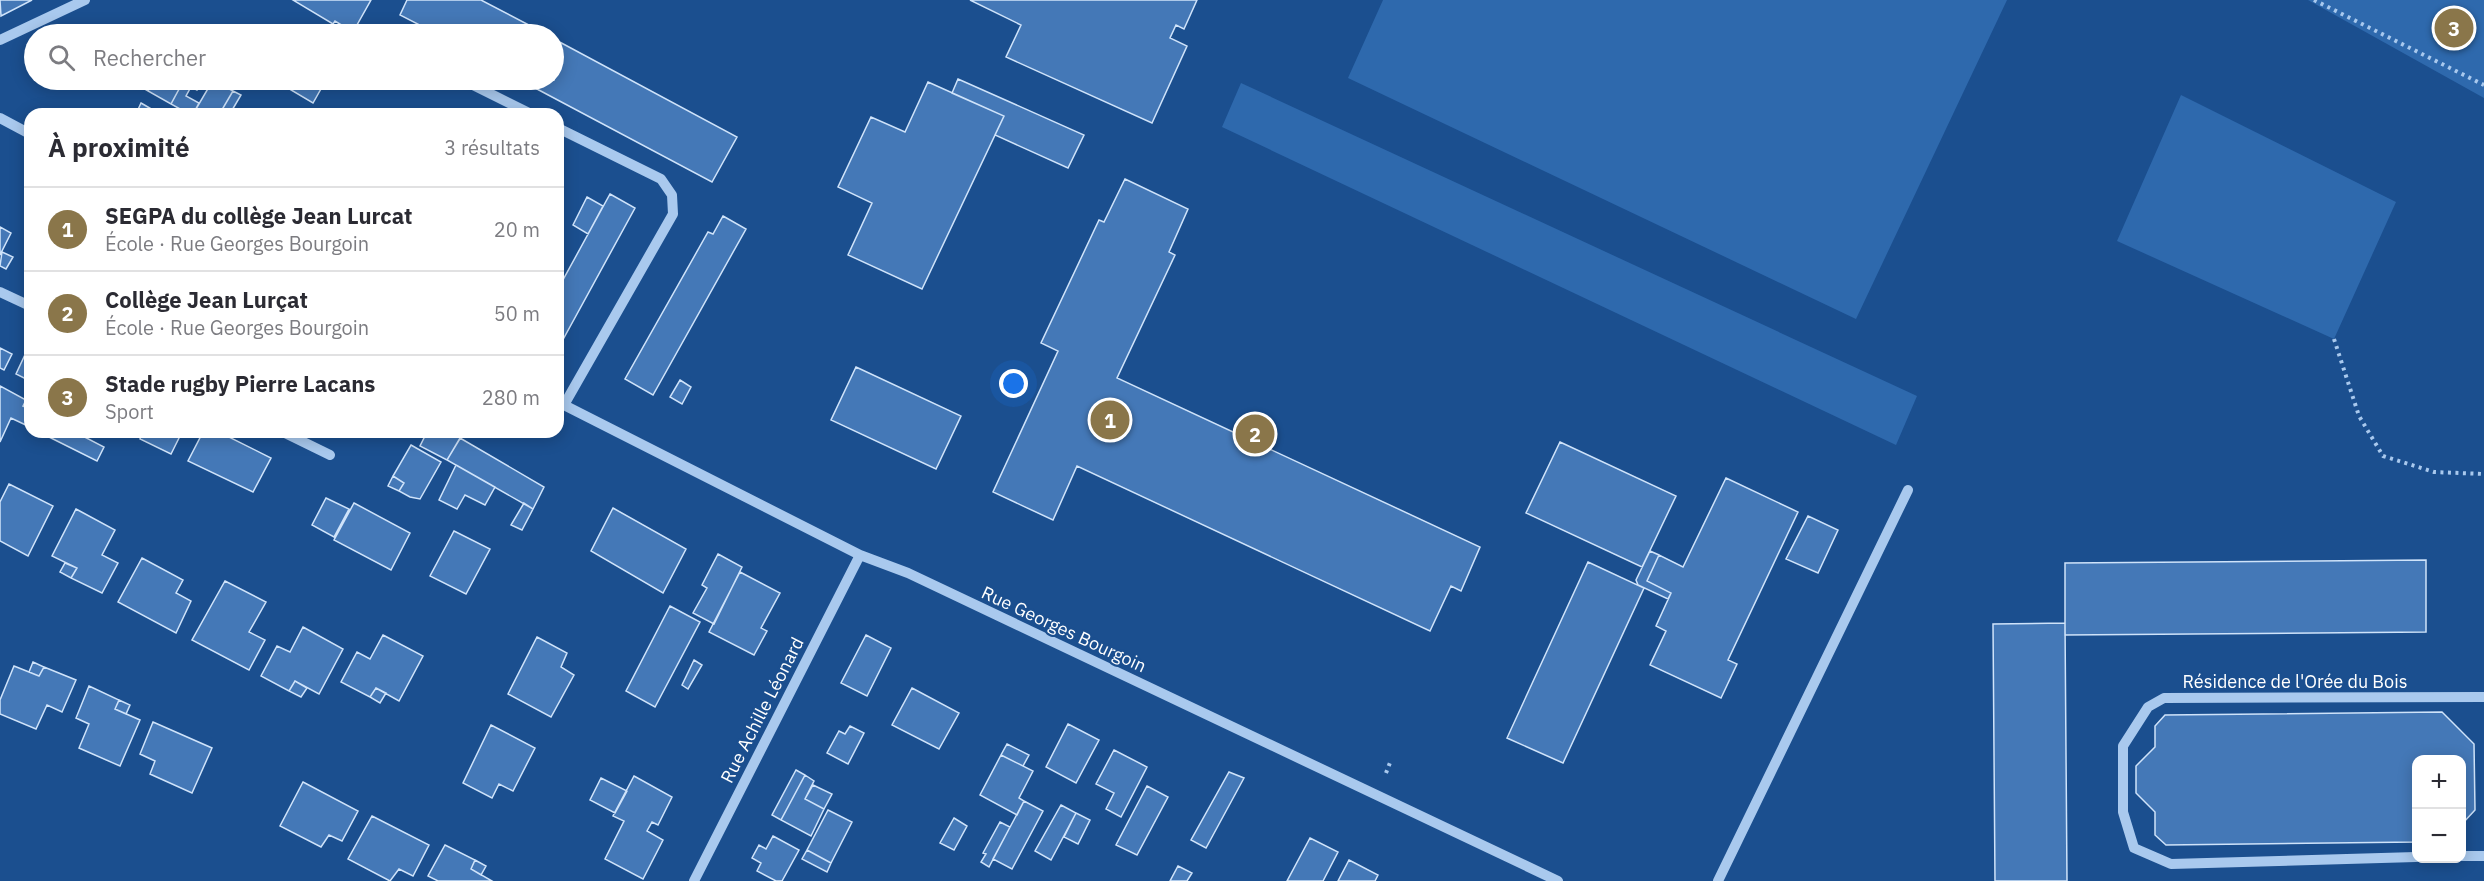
<!DOCTYPE html>
<html lang="fr">
<head>
<meta charset="utf-8">
<style>
  body { margin:0; font-family:"IBM Plex Sans",sans-serif; background:#f2f2f3; color:#2b2b33 }
  .controls { position:absolute; right:18px; bottom:18px; display:grid; overflow:hidden; border-radius:12px; box-shadow:0 3px 15px #0003 }
  .controls button { width:54px; height:54px; display:grid; place-items:center; padding:0; border:0; border-bottom:2px solid #e1e1e2; background:#fff; color:#2b2b33; font:30px sans-serif }
  .you { position:absolute; left:1014px; top:384px; width:21px; height:21px; margin:-15px; border:4px solid #fff; border-radius:50%; background:#1a73e8; box-shadow:0 0 0 9px #1a73e833 }
  .badge { display:grid; place-items:center; width:39px; height:39px; border-radius:50%; background:#8a764a; color:#fff; font-size:20px; font-weight:700 }
  .pin { position:absolute; translate:-50% -50%; border:3px solid #fff; box-shadow:0 2px 6px #0006 }
  .list { margin:0; padding:0; list-style:none }
  h2 { display:flex; justify-content:space-between; align-items:center; height:78px; margin:0; padding:0 24px; font-size:26px }
  h2 small { font-size:20px; font-weight:400; color:#7c7c81 }
  .list li { display:grid; grid-template-columns:39px 1fr auto; gap:18px; align-items:center; box-sizing:border-box; height:84px; padding:0 24px; border-top:2px solid #e1e1e2 }
  .list b { display:block; font-size:22px; white-space:nowrap }
  .list p { margin:0; font-size:20px; white-space:nowrap; color:#7c7c81 }
  .list em { font-size:20px; font-style:normal; color:#7c7c81 }
  .icon { flex:none; width:33px; height:33px; fill:none; stroke:currentColor; stroke-width:2; stroke-linecap:round; stroke-linejoin:round }
  .map { position:relative; flex:none; width:2484px; height:881px; overflow:hidden }
  .search { position:absolute; background:#fff; box-shadow:0 3px 15px #0003; left:24px; top:24px; width:540px; height:66px; display:flex; align-items:center; gap:15px; box-sizing:border-box; padding:0 21px; border-radius:33px; color:#7c7c81; font-size:22px }
  .panel { position:absolute; background:#fff; box-shadow:0 3px 15px #0003; left:24px; top:108px; width:540px; height:330px; border-radius:18px }
  .map>svg:first-child { display:block }
  .green { fill:#2e69ad }
  .building { fill:#4478b7; stroke:#cfe3fa; stroke-width:1.5 }
  .lines { fill:none; stroke-linecap:round; stroke-linejoin:round }
  .path { stroke:#a9c9ee; stroke-width:4; stroke-dasharray:3 4.5; stroke-linecap:butt }
  .minor { stroke:#a9c9ee; stroke-width:10 }
  .labels { text-anchor:middle; dominant-baseline:central; stroke-width:4.5; stroke-linejoin:round; paint-order:stroke }
  .street-label { font-size:18px; fill:#fff; stroke:#1b4f8f }
</style>
</head>
<body>
<div class="map">
<svg width="2484" height="881" viewBox="0 0 2484 881">
  <rect width="100%" height="100%" fill="#1b4f8f"/>
  <path class="green" d="M1383,0H2007L1856,319L1348,78Z
    M2308,0H2484V98Z
    M1241,83L1917,396L1896,445L1222,127Z
    M2181,95L2396,202L2334,339L2117,241Z"/>
  <path class="building" d="M0,0H32L1,16Z
    M293,0H371L353,32L335,21L333,24Z
    M407,0H481L546,34H437L400,15Z
    M970,0H1197L1184,29L1176,25L1170,38L1187,46L1152,123L1006,57L1021,25Z
    M554,39L737,137L712,182L520,80H554Z
    M958,79L1084,135L1068,168L995,135L1004,116L952,93Z
    M134,80H154L148,91L136,84Z
    M154,80H184L171,104L148,91Z
    M184,80H204L197,90L191,87L186,96L199,103L193,114H189L171,104Z
    M213,80L233,91L223,108L231,112L230,114H193Z
    M290,80H326L313,103L286,87Z
    M928,82L1004,116L922,289L848,255L872,203L838,187L871,117L905,132Z
    M233,91L241,95L231,112L223,108Z
    M141,103L160,114H136Z
    M1125,179L1188,209L1169,252L1175,255L1117,378L1480,547L1461,591L1451,586L1430,631L1077,466L1053,520L993,492L1058,351L1041,343L1099,220L1104,222Z
    M610,194L635,208L560,345L558,344V289Z
    M587,197L603,206L588,234L573,225Z
    M723,216L746,229L653,395L625,379L708,232L713,234Z
    M0,227L11,233L0,255Z
    M2,252L13,257L6,269L0,266Z
    M30,344V381L16,374Z
    M0,348L12,354L4,370L0,368Z
    M856,367L961,416L936,469L831,420Z
    M680,380L691,387L682,404L670,397Z
    M0,386L26,400L23,406L30,409V427L11,418L0,442Z
    M39,432H75L104,447L97,461Z
    M143,432H182L171,454L140,439Z
    M203,432H219L271,458L253,492L188,461Z
    M427,432H464L447,460L420,446Z
    M460,438L544,487L533,509L447,460Z
    M1560,442L1676,496L1642,567L1526,513Z
    M411,445L441,462L420,499L410,497L399,491L404,483L393,476Z
    M456,465L495,487L485,505L465,495L457,509L439,500Z
    M393,476L404,483L399,491L388,486Z
    M1726,478L1798,512L1728,660L1737,664L1721,698L1650,665L1666,631L1656,626L1671,593L1647,581L1659,555L1683,567Z
    M9,484L53,506L28,556L0,541V502Z
    M326,498L349,509L334,537L312,525Z
    M354,503L410,533L391,570L334,540Z
    M524,503L533,509L522,530L511,525Z
    M613,508L686,549L663,593L591,551Z
    M76,509L115,530L102,555L118,563L102,593L71,578L77,568L52,556Z
    M1808,516L1838,530L1818,573L1786,559Z
    M454,531L490,549L466,594L430,576Z
    M1650,551L1659,555L1647,581L1671,593L1668,599L1638,585L1636,580Z
    M718,554L742,567L714,624L693,613L707,588L702,585Z
    M142,558L183,580L176,593L191,601L176,633L118,602Z
    M2426,560V632L2065,635V563Z
    M1588,562L1644,588L1563,763L1507,738Z
    M65,563L77,568L71,578L60,572Z
    M740,572L780,593L761,628L767,631L754,655L709,632Z
    M225,581L266,602L249,632L265,640L249,670L192,640Z
    M670,606L700,622L655,707L626,691Z
    M2065,623L2067,881H1995L1993,624Z
    M303,627L343,649L319,694L295,681L289,691L261,676L277,646L290,652Z
    M383,635L423,656L399,701L376,688L370,697L341,682L357,652L370,659Z
    M866,635L891,648L867,696L841,683Z
    M537,637L567,653L561,667L574,675L551,717L508,694Z
    M694,660L702,665L688,689L682,685Z
    M33,662L44,667L39,676L29,672Z
    M14,666L39,676L44,667L76,680L62,712L47,705L36,729L0,714V700Z
    M295,681L307,688L301,697L289,691Z
    M89,686L119,700L115,709L140,720L120,766L79,748L89,724L76,718Z
    M376,688L386,693L380,703L370,697Z
    M912,688L959,713L939,749L892,725Z
    M119,700L130,705L126,714L115,709Z
    M2442,712L2474,744L2475,810L2462,824V760H2416V842L2166,845L2155,835V812L2136,793V766L2155,747V726L2165,715Z
    M153,722L212,748L192,793L150,774L155,761L140,754Z
    M1068,724L1099,740L1076,783L1046,767Z
    M491,725L535,748L513,791L499,784L492,798L463,783Z
    M850,726L864,733L848,764L827,753L839,731L845,734Z
    M1007,744L1029,755L1023,766L1001,755Z
    M1114,750L1147,767L1121,817L1106,809L1114,793L1096,784Z
    M1001,755L1033,771L1019,798L1024,801L1017,815L980,795Z
    M796,770L805,775L781,820L772,815Z
    M1229,772L1244,778L1206,848L1191,840Z
    M805,775L814,781L805,799L824,809L811,836L781,820Z
    M634,776L672,797L658,825L652,822L647,831L663,840L643,879L605,859L624,821L613,816Z
    M601,778L627,791L615,813L590,800Z
    M303,782L358,811L342,841L329,835L321,847L280,826Z
    M813,785L832,794L824,809L805,799Z
    M1147,786L1168,797L1137,855L1116,845Z
    M1024,801L1043,811L1012,869L993,859Z
    M1061,805L1076,813L1051,860L1035,851Z
    M828,810L852,822L831,863L807,850Z
    M1076,813L1090,820L1078,844L1064,837Z
    M372,816L429,845L413,876L399,869L390,881L348,859Z
    M954,818L967,826L954,850L940,843Z
    M1000,822L1010,827L989,867L981,862L986,854L983,853Z
    M773,836L799,850L782,881H776L757,871L761,863L752,858L759,845L766,849Z
    M1310,838L1338,852L1323,881H1287Z
    M445,845L475,860L471,869L492,881H438L428,876Z
    M807,850L831,863L827,872L802,859Z
    M475,860L486,866L481,875L471,869Z
    M1349,860L1378,875L1375,881H1338Z
    M1178,866L1192,873L1187,881H1170Z"/>
  <g class="lines">
    <path class="path" d="M2314,0L2484,85
      M2334,339L2359,416L2383,456L2434,472L2484,474
      M1386,773L1391,760"/>
    <path class="minor" d="M0,40L85,0
      M463,80L531,114
      M0,118L30,134
      M558,128L661,179L672,195L673,214L564,405
      M0,292L30,306
      M558,402L860,555L908,573L1558,881
      M283,432L330,455
      M2462,856H2484
      M2416,857L2171,864L2134,848L2123,812V746L2148,707L2164,698L2484,697
      M694,881L860,555
      M1718,881L1908,490"/>
  </g>
  <g class="labels">
    <g class="street-label">
      <text transform="translate(1064 629) rotate(25)">Rue Georges Bourgoin</text>
      <text x="2295" y="681">Résidence de l'Orée du Bois</text>
      <text transform="translate(762 710) rotate(-63)">Rue Achille Léonard</text>
    </g>
  </g>
</svg>
<div class="controls">
<button>+</button>
<button>−</button>
</div>
<div class="you"></div>
<div class="pin badge" style="left:1110px;top:420px">1</div>
<div class="pin badge" style="left:1255px;top:434px">2</div>
<div class="pin badge" style="left:2454px;top:28px">3</div>
<div class="search"><svg class="icon" aria-label="search" viewBox="0 0 24 24"><circle cx="10" cy="10" r="6"/><path d="M15 15l6 6"/></svg>Rechercher</div>
<section class="panel">
<h2>À proximité<small>3 résultats</small></h2>
<ul class="list">
<li><span class="badge">1</span><div><b>SEGPA du collège Jean Lurcat</b><p>École · Rue Georges Bourgoin</p></div><em>20 m</em></li>
<li><span class="badge">2</span><div><b>Collège Jean Lurçat</b><p>École · Rue Georges Bourgoin</p></div><em>50 m</em></li>
<li><span class="badge">3</span><div><b>Stade rugby Pierre Lacans</b><p>Sport</p></div><em>280 m</em></li>
</ul>
</section>
</div>
</body>
</html>
